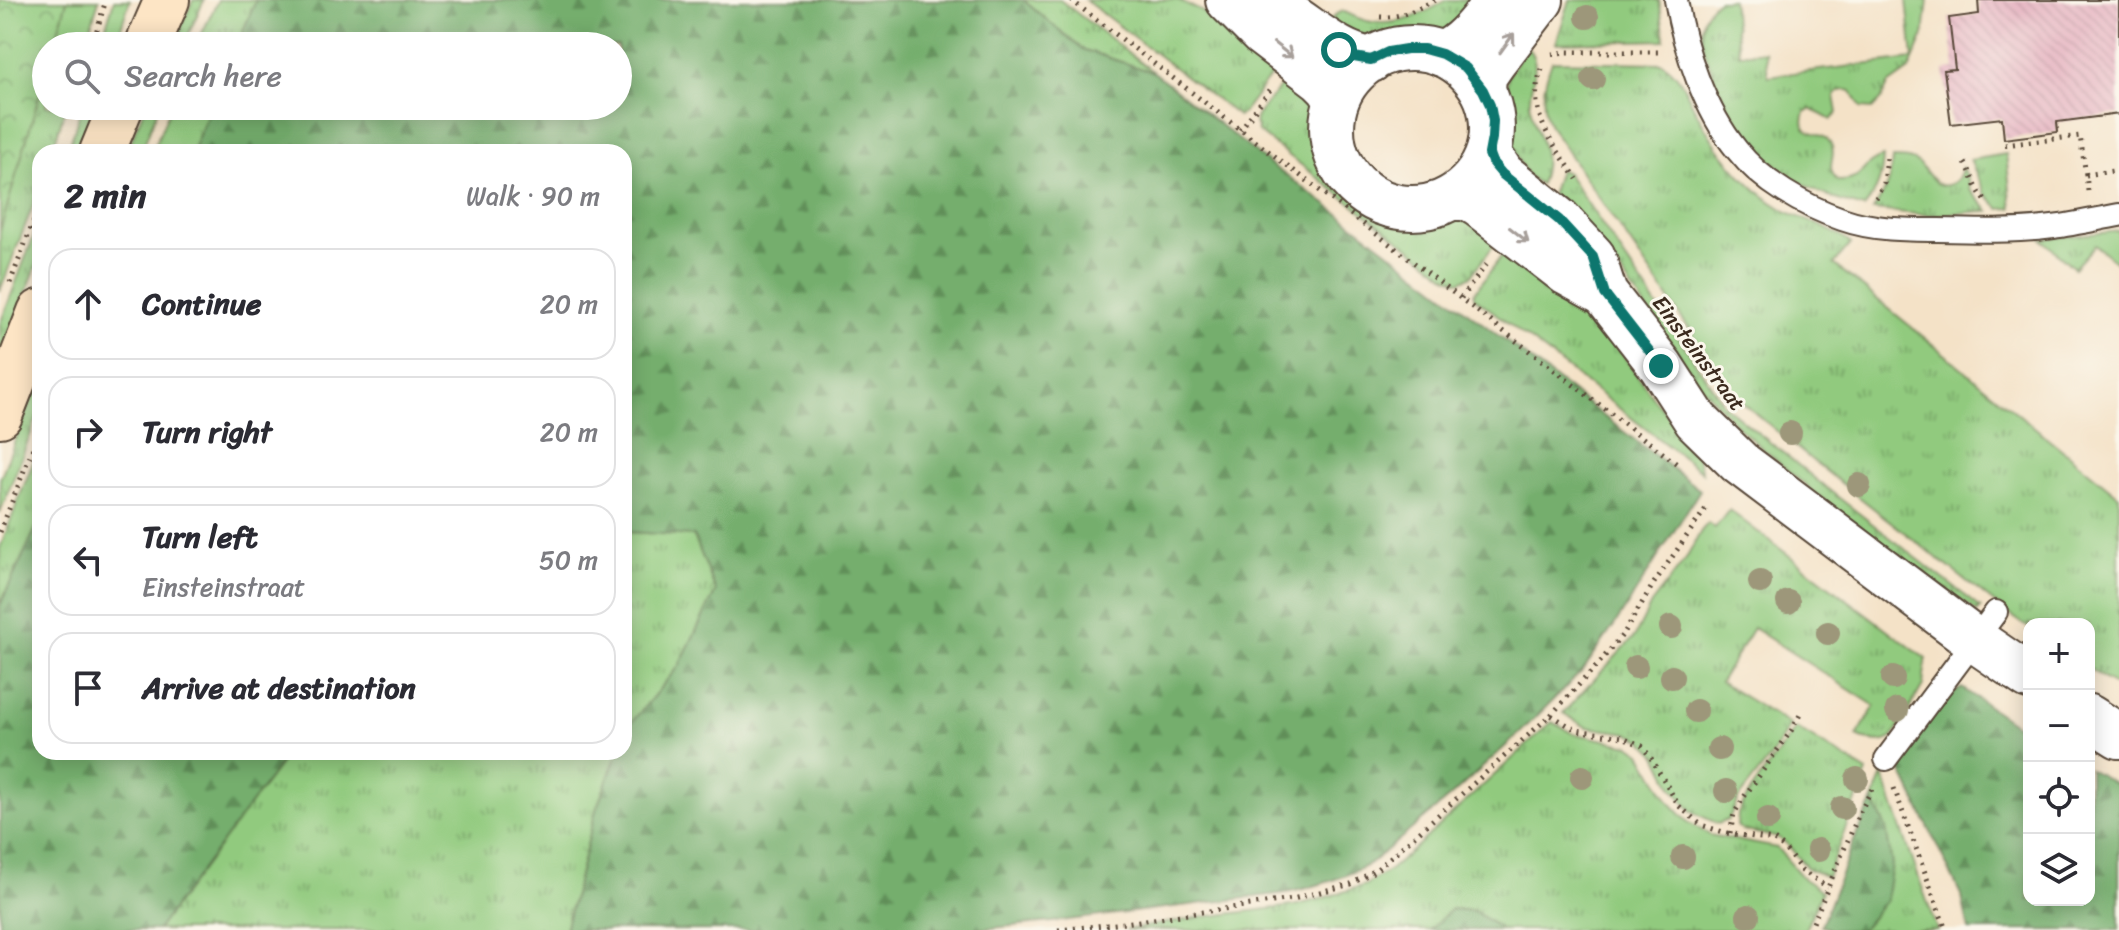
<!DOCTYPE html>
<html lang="en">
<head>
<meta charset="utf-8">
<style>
  body { margin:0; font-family:Sriracha,sans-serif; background:#f2f2f3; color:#2b2b33 }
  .controls { position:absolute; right:24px; bottom:24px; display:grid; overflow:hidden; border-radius:16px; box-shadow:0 4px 20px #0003 }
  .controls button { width:72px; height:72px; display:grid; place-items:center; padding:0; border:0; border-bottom:2px solid #e1e1e2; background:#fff; color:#2b2b33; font:40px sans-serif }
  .stop { position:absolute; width:24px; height:24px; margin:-18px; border:6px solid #0f766e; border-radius:50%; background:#fff }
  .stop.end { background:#0f766e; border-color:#fff; box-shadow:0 2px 8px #0008 }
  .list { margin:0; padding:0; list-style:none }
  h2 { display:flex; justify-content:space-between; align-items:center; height:104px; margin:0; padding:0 32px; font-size:34px }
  h2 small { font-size:26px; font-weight:400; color:#7c7c81 }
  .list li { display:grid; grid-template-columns:52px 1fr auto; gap:24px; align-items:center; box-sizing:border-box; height:112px; margin:0 16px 16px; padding:0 16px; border:2px solid #e1e1e2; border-radius:24px }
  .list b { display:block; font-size:30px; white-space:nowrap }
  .list p { margin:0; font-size:26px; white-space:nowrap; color:#7c7c81 }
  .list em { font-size:26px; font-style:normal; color:#7c7c81 }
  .icon { flex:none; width:44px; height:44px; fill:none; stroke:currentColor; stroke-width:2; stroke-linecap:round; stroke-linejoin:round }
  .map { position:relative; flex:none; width:2119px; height:930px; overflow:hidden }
  .search { position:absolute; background:#fff; box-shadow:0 4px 20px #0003; left:32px; top:32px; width:600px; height:88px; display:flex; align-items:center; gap:20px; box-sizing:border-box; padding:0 28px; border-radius:44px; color:#7c7c81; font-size:30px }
  .panel { position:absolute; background:#fff; box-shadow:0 4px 20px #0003; left:32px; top:144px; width:600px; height:616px; border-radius:24px }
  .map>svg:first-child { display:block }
  .grass { fill:url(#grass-tufts); stroke:#667a4e; stroke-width:2 }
  .forest { fill:url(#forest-firs); stroke:#586c46; stroke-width:2 }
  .park { fill:url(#park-crowns); stroke:#667a4e; stroke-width:2 }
  .building { fill:url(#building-back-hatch) }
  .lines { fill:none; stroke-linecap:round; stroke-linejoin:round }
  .service-casing { stroke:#574637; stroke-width:26 }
  .minor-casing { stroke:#574637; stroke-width:48 }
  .tertiary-casing { stroke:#574637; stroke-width:48 }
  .secondary-casing { stroke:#574637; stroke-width:48 }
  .path { stroke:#574637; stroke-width:5; stroke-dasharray:2 6; stroke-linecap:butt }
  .service { stroke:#fff; stroke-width:22 }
  .minor { stroke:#fff; stroke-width:44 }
  .tertiary { stroke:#fff; stroke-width:44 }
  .secondary { stroke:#fde5c5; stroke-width:44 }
  .tree { fill:#9d977a }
  .oneway { stroke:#a79f9a }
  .route { stroke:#0f766e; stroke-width:10 }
  .labels { text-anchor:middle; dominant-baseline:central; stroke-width:6; stroke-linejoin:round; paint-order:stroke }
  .street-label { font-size:22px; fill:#3b2a1e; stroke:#fbf7ec }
</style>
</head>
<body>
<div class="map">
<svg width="2119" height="930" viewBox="0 0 2119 930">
  <defs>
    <pattern id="grass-tufts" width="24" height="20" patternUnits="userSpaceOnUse" patternTransform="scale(2)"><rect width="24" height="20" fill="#91ca7e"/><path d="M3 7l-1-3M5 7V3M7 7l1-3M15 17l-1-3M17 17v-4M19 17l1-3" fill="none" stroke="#78a467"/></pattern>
    <pattern id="forest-firs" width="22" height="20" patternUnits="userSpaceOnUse" patternTransform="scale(2)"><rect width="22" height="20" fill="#74ae6d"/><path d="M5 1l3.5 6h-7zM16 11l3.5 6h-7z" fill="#608e59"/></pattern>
    <pattern id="park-crowns" width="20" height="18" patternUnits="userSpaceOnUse" patternTransform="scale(2)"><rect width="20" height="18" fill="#91ca7e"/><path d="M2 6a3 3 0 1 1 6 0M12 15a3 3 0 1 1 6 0" fill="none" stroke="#78a467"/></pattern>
    <pattern id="building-back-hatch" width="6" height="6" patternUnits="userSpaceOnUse" patternTransform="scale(2)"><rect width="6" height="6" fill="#e5b1c0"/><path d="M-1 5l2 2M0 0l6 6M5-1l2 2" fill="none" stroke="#c598a5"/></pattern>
  </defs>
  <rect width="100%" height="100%" fill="#fbf7ec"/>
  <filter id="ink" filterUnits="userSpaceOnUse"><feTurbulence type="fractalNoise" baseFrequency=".0125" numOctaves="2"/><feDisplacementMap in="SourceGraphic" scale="16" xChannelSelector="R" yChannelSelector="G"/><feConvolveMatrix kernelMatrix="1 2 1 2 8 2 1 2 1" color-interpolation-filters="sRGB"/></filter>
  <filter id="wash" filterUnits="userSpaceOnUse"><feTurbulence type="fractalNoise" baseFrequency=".006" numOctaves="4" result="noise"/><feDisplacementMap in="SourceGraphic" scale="32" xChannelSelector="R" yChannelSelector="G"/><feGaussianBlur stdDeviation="1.8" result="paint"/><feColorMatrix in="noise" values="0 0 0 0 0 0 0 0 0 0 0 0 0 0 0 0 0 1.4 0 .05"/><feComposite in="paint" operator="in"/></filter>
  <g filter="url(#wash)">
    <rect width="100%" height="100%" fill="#f4e2c7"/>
    <path class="grass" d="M67,0H99L85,46H54Z
      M114,0H130L115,46H100Z
      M193,0H204L183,46H172Z
      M218,0H256L237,46H196Z
      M1023,0H1060L1155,73L1082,49Z
      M1085,0H1178L1224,22L1279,65L1242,114L1238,116Z
      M1447,0H1469L1475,6L1441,33L1432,35L1382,39L1367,37L1330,21L1336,14L1343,11C1351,15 1358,19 1367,21C1397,28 1422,15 1447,0Z
      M1570,0H1659L1665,40L1556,43Z
      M1718,0H1732L1739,54L1765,51L1768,76L1913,59L1907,0H1928L1924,35L1909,70L1888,85L1881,100L1872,109L1861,108L1852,91C1844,89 1840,90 1835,96L1838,113L1831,120L1811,109L1805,112C1796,139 1822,127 1831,144C1838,158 1823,166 1838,181C1865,182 1860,163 1883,157C1882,178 1877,192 1864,208C1781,187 1732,135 1706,55C1699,34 1698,14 1718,0Z
      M1525,46C1545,62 1528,83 1530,104C1534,136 1553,148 1540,184L1529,178L1510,145L1508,136L1505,98L1508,77Z
      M1552,61L1662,63C1680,74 1684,88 1693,106C1704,126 1715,146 1730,163C1745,181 1765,199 1786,211C1808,222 1832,228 1851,244L1834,264L2119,496V688L2089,669V624H2029V628L2002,609L1808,457L1736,397L1551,128C1539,104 1543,85 1552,61Z
      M46,72V106H66L52,152H40V187L0,291V231Z
      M1291,72L1321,113L1324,144L1332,171L1348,192L1359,202L1382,215L1397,220L1417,221L1445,219L1471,221L1499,238L1470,277L1460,281L1448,277L1258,132L1255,122L1257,116Z
      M82,106H96L79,147L82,149L81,152H67Z
      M145,106H159L141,152H127Z
      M171,106H211L192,152H152Z
      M2006,154L2012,208L2000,209L1985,193L1970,160Z
      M1892,158C1902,158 1911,158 1919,164C1929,172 1935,191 1951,184C1958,181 1960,176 1962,168L1967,176L1970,190L1989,211L1928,215L1873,210C1885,193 1891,179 1892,158Z
      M1559,169L1567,173L1725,406L1834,494L1981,608L1977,612L1813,492L1739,428L1706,392L1683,362L1609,256L1551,196Z
      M40,220V257L0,360V324Z
      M2119,231V264L2095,245L2074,268L2042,239Z
      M1509,246L1566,286L1596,317L1657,403L1694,446L1702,472L1474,297V293Z
      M40,376V410L0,513V479Z
      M40,444V520L0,605V548Z
      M1729,510L1926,659L1923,685L1893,737C1882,745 1869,742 1857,736L1875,706L1753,628L1720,682L1790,725L1770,758L1739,798L1728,820L1718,824L1691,811L1673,788L1657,755L1642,740L1628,733L1586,727L1563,713L1635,636L1651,604L1686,559L1701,531L1708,523L1715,528Z
      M629,532L694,536L716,591L679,666L626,729L624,735V538Z
      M1552,722L1572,733L1629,745L1641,753L1670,803L1688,822L1710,835L1777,848L1804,879L1822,891L1805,930H1502L1474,911L1451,909L1430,930H1126L1202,917L1293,906L1321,899L1365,885L1391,869L1414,849Z
      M1796,728L1867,772L1827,877L1808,869L1787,844L1779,838L1742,830L1737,826L1738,813L1752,789Z
      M289,752H618L596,810L565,930H157Z
      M1883,775L1937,930H1861L1886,900V828L1873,800Z"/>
    <path class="forest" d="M256,0H1023L1082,49L1155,73L1267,162L1337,212L1700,490L1620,617L1583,670L1520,733L1450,797L1370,864C1343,878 1315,887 1286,893L1052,922L972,930H565L596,810L618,752H624V735L626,729L679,666L716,591L694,536L629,532L624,538V152H192L211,106H618V46H237Z
      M40,520V752H289L157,930H0V605Z
      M1962,688L2029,734V900H2089V769L2119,786V930H1969L1962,897L1899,766L1940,702Z
      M1873,800L1886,828L1892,865L1886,900L1861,930H1831L1821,925L1856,836Z
      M1451,909L1474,911L1502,930H1430Z"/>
    <path class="park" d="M0,0H67L54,46H46V72L0,231Z"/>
    <g id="blocks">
      <path class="building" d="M1978,0H2119V114L2057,122L2058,132L2004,139L2002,118L1951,124L1944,70L1955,69L1949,18L1979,14Z"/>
    </g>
  </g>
  <g filter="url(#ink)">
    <use href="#blocks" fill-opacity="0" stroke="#574637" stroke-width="2"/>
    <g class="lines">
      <g class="service-casing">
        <path id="service" d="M1676,0C1684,49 1705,111 1737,150C1762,182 1804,206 1842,219C1873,230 1907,230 1938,230C1976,231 2016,232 2053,227C2075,224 2097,219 2119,215
          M1886,759L1996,612"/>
      </g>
      <g class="minor-casing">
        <path id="minor" d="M1442,54C1467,43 1481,20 1498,0
          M1483,90L1484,76L1493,63L1541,0"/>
      </g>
      <g class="tertiary-casing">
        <path id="tertiary" d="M1228,0L1262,34L1321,79L1329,87L1337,100
          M1256,0C1299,11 1326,53 1371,60
          M1332 128a80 80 0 1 1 160 0a80 80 0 1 1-160 0Z
          M1489,154L1502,174L1559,220L1593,257L1605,294L1661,366L1696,420L1740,463L1975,640L2029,677
          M1453,198H1467L1479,205L1567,273L1605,294
          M2089,717L2119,736"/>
      </g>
      <g class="secondary-casing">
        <path id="secondary" d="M147,46L167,0
          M102,152L121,106
          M0,415L40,312"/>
      </g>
      <path class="path" d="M1071,0L1677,464
        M1380,17C1401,18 1417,9 1435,0
        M92,46L106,0
        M1552,54L1566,52H1658
        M1542,69C1540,75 1537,81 1537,88C1533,123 1559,151 1577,179
        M1240,130L1270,90
        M2005,145L2080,136L2086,175
        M1965,163C1973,175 1975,189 1985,200
        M2088,191L2086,175L2119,170
        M1876,198L1884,183L1887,157
        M10,283L40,205
        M1461,298L1487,264
        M0,532L36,440
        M1551,715L1600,662L1624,633L1654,583L1707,507
        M1894,788L1946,930
        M1730,833L1734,814L1744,797L1791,731L1801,713
        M1058,930L1125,923L1293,899L1351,884L1376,870L1551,715L1576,730L1623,737L1642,746L1651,758L1679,806L1701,825L1726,833L1774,840L1784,848L1802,871L1828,887
        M1810,930L1859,814L1874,785"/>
      <use href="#service" class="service"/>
      <use href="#minor" class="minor"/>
      <use href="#tertiary" class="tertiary"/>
      <use href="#secondary" class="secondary"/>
    </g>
    <g class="tree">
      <circle cx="1587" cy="17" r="12"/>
      <circle cx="1593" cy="79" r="12"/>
      <circle cx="1790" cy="433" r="12"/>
      <circle cx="1859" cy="485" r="12"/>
      <circle cx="1760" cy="582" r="12"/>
      <circle cx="1788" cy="602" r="12"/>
      <circle cx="1671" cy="627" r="12"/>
      <circle cx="1828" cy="633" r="12"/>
      <circle cx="1636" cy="667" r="12"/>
      <circle cx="1672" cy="677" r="12"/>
      <circle cx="1893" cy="678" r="12"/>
      <circle cx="1897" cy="710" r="12"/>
      <circle cx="1696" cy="711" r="12"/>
      <circle cx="1719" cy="749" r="12"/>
      <circle cx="1582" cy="777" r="12"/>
      <circle cx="1857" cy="779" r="12"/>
      <circle cx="1726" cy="791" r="12"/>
      <circle cx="1842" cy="808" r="12"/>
      <circle cx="1768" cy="819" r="12"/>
      <circle cx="1818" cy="850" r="12"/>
      <circle cx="1683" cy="857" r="12"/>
      <circle cx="1748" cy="916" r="12"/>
    </g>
    <defs><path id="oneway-shaft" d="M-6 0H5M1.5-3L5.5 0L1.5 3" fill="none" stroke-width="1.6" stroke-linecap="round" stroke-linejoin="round" transform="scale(2)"/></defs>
    <g class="oneway">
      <use href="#oneway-shaft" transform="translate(1507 43) rotate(-54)"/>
      <use href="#oneway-shaft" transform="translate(1283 50) rotate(38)"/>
      <use href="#oneway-shaft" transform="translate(1519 235) rotate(38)"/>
    </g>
  </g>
  <g class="lines" filter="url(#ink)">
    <path class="route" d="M1339,50L1354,57L1371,60L1388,52L1406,49H1424L1442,54L1466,68L1483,90L1490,105L1493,121L1492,138L1489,154L1492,162L1502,174L1559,220L1593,257L1605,294L1661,366"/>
  </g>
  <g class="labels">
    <g class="street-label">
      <text transform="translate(1699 353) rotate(53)">Einsteinstraat</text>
    </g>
  </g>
</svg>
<div class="controls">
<button>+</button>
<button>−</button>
<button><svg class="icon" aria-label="locate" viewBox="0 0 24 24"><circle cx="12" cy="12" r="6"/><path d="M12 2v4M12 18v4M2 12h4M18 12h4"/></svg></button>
<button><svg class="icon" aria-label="layers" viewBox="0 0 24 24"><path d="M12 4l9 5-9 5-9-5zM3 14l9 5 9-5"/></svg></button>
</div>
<div class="stop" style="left:1339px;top:50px"></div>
<div class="stop end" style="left:1661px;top:366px"></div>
<div class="search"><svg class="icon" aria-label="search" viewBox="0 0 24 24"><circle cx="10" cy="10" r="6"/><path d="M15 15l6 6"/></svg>Search here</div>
<section class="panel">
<h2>2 min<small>Walk · 90 m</small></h2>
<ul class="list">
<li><svg class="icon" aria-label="ahead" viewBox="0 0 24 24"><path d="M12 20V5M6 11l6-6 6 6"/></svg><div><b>Continue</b></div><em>20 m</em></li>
<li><svg class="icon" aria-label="right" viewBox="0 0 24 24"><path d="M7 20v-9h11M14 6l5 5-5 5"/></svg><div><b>Turn right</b></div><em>20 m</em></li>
<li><svg class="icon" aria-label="left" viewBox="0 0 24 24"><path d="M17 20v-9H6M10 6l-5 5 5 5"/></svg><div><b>Turn left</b><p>Einsteinstraat</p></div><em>50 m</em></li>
<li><svg class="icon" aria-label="arrive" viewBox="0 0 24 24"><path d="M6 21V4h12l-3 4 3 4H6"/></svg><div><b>Arrive at destination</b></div></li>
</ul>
</section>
</div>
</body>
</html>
